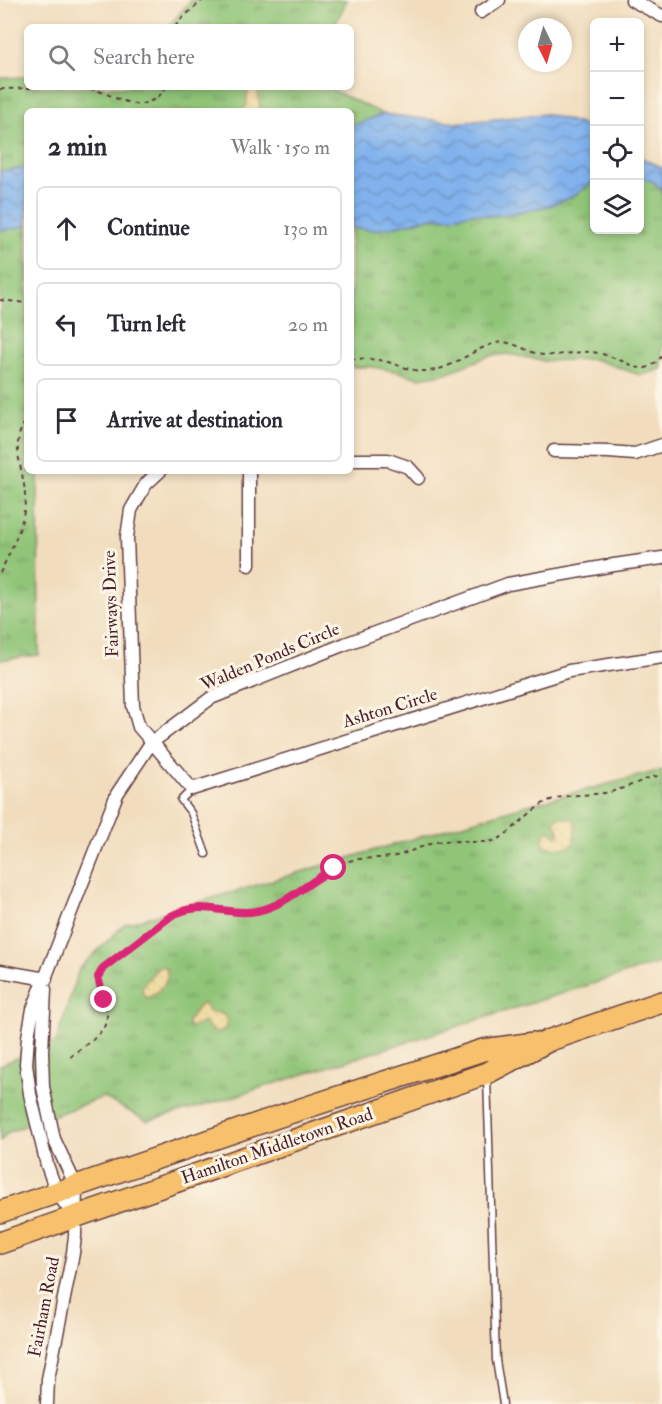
<!DOCTYPE html>
<html lang="en">
<head>
<meta charset="utf-8">
<style>
  body { margin:0; font-family:"IM FELL Double Pica",serif; background:#f7f7f7; color:#2b2b33 }
  .controls { position:absolute; right:18px; top:18px; display:grid; overflow:hidden; border-radius:9px; box-shadow:0 3px 9px #0003 }
  .controls button { width:54px; height:54px; display:grid; place-items:center; padding:0; border:0; border-bottom:2px solid #e1e1e2; background:#fff; color:#2b2b33; font:30px sans-serif }
  .compass { position:absolute; left:518px; top:18px; width:54px; height:54px; border-radius:50%; background:#fff; box-shadow:0 3px 9px #0003; rotate:175deg }
  .stop { position:absolute; width:18px; height:18px; margin:-14px; border:4px solid #db2777; border-radius:50%; background:#fff }
  .stop.end { background:#db2777; border-color:#fff; box-shadow:0 2px 6px #0008 }
  .list { margin:0; padding:0; list-style:none }
  h2 { display:flex; justify-content:space-between; align-items:center; height:78px; margin:0; padding:0 24px; font-size:26px }
  h2 small { font-size:20px; font-weight:400; color:#7c7c81 }
  .list li { display:grid; grid-template-columns:39px 1fr auto; gap:18px; align-items:center; box-sizing:border-box; height:84px; margin:0 12px 12px; padding:0 12px; border:2px solid #e1e1e2; border-radius:9px }
  .list b { display:block; font-size:22px; white-space:nowrap }
  .list em { font-size:20px; font-style:normal; color:#7c7c81 }
  .icon { flex:none; width:33px; height:33px; fill:none; stroke:currentColor; stroke-width:2; stroke-linecap:round; stroke-linejoin:round }
  .map { position:relative; flex:none; width:662px; height:1404px; overflow:hidden }
  .search { position:absolute; background:#fff; box-shadow:0 3px 9px #0003; left:24px; top:24px; width:330px; height:66px; display:flex; align-items:center; gap:15px; box-sizing:border-box; padding:0 21px; border-radius:9px; color:#7c7c81; font-size:22px }
  .panel { position:absolute; background:#fff; box-shadow:0 3px 9px #0003; left:24px; top:108px; width:330px; height:366px; border-radius:9px }
  .map>svg:first-child { display:block }
  .grass { fill:url(#grass-tufts); stroke:#6d7252; stroke-width:1.5 }
  .sand { fill:url(#sand-dots); stroke:#9c7c64; stroke-width:1.5 }
  .water { fill:url(#water-waves); stroke:#66688c; stroke-width:1.5 }
  .lines { fill:none; stroke-linecap:round; stroke-linejoin:round }
  .lane-casing { stroke:#633c41; stroke-width:9 }
  .street-casing { stroke:#633c41; stroke-width:15 }
  .highway-casing { stroke:#633c41; stroke-width:24 }
  .path { stroke:#633c41; stroke-width:2; stroke-dasharray:4.5 4.5; stroke-linecap:butt }
  .lane { stroke:#fff; stroke-width:6 }
  .street { stroke:#fff; stroke-width:12 }
  .highway { stroke:#f7c06c; stroke-width:21 }
  .route { stroke:#db2777; stroke-width:8 }
  .labels { text-anchor:middle; dominant-baseline:central; stroke-width:6; stroke-linejoin:round; paint-order:stroke }
  .street-label { font-size:18px; fill:#4a1f2b; stroke:#fcf5e5 }
</style>
</head>
<body>
<div class="map">
<svg width="662" height="1404" viewBox="0 0 662 1404">
  <defs>
    <pattern id="grass-tufts" width="24" height="20" patternUnits="userSpaceOnUse" patternTransform="scale(1.5)"><rect width="24" height="20" fill="#90c578"/><path d="M3 7l-1-3M5 7V3M7 7l1-3M15 17l-1-3M17 17v-4M19 17l1-3" fill="none" stroke="#789f63"/></pattern>
    <pattern id="sand-dots" width="8" height="8" patternUnits="userSpaceOnUse" patternTransform="scale(1.5)"><rect width="8" height="8" fill="#eeda9e"/><path d="M2 2h.1M6 6h.1" fill="none" stroke="#cebb88" stroke-width="1.8" stroke-linecap="round"/></pattern>
    <pattern id="water-waves" width="16" height="10" patternUnits="userSpaceOnUse" patternTransform="scale(1.5)"><rect width="16" height="10" fill="#81b2ed"/><path d="M0 5q4-4 8 0t8 0" fill="none" stroke="#6c90c0"/></pattern>
  </defs>
  <rect width="100%" height="100%" fill="#fcf5e5"/>
  <filter id="ink" filterUnits="userSpaceOnUse"><feTurbulence type="fractalNoise" baseFrequency=".0167" numOctaves="2"/><feDisplacementMap in="SourceGraphic" scale="12" xChannelSelector="R" yChannelSelector="G"/><feConvolveMatrix kernelMatrix="1 2 1 2 8 2 1 2 1" color-interpolation-filters="sRGB"/></filter>
  <filter id="wash" filterUnits="userSpaceOnUse"><feTurbulence type="fractalNoise" baseFrequency=".008" numOctaves="4" result="noise"/><feDisplacementMap in="SourceGraphic" scale="24" xChannelSelector="R" yChannelSelector="G"/><feGaussianBlur stdDeviation="1.35" result="paint"/><feColorMatrix in="noise" values="0 0 0 0 0 0 0 0 0 0 0 0 0 0 0 0 0 1.4 0 .05"/><feComposite in="paint" operator="in"/></filter>
  <g filter="url(#wash)">
    <rect width="100%" height="100%" fill="#f1ddbe"/>
    <path class="grass" d="M191,0H347L334,27H168Z
      M27,77V87H326L383,114L456,123L546,114L593,128L594,129V230H640V157L662,168V368L656,371L640,375L594,359L544,361L508,354L489,356L443,374L419,378L399,372L373,367H351V111H27V471H38L39,655L0,660V78Z
      M662,770V962L203,1106L147,1121L103,1097L9,1132L0,1141V1065L56,1042L79,969L125,924L524,806Z"/>
    <path class="sand" d="M247,87H258L259,103L261,111H243L247,103Z
      M558,817L572,819L576,823L574,843C568,850 556,848 547,846L542,840L547,831H552L556,836L559,835V832L555,822Z
      M161,966L166,968C171,981 159,993 147,998C137,990 144,984 150,977C154,972 156,969 161,966Z
      M201,1004L205,1005L210,1013H220L225,1016L227,1021L225,1029C212,1037 212,1029 204,1022L196,1026L189,1027L188,1021Z"/>
    <path class="water" d="M383,114L456,123L546,114L593,128L594,129V181L574,196L549,206L504,215L489,216L473,213L449,218L434,217L388,228L373,230L352,228L351,227V126Z
      M640,157L662,168V191L654,182L640,178Z
      M27,168V226L0,231V171Z"/>
  </g>
  <g filter="url(#ink)">
    <g class="lines">
      <g class="lane-casing">
        <path id="lane" d="M192,789L181,800L191,813L206,854
          M487,1077L496,1360L503,1404"/>
      </g>
      <g class="street-casing">
        <path id="street" d="M632,0L662,16
          M481,12L499,0
          M554,451L609,452L635,454L662,445
          M351,460H388L408,467L418,478
          M160,471L146,484L131,510L127,537L133,706L139,727L192,789L569,671L662,657
          M249,471V565
          M0,971L46,979
          M45,989L42,1052L43,1087L54,1139L76,1186L75,1236L73,1253L48,1379L47,1404
          M75,1217L57,1193L47,1165L30,1094L26,1064L28,1037L33,1009L117,794L151,743L211,698L345,644L508,584L614,565L662,558"/>
      </g>
      <g class="highway-casing">
        <path id="highway" d="M0,1212L283,1115L483,1050L534,1043
          M0,1243L487,1073L550,1040L662,1002"/>
      </g>
      <path class="path" d="M175,27L180,20L203,0
        M0,89C29,89 61,84 90,89C106,91 122,104 139,104C149,104 162,96 166,87
        M0,300L27,303
        M351,359C363,358 376,359 388,362C401,366 414,372 428,371C453,369 472,349 496,343C514,339 527,354 545,355C560,356 575,351 591,352C601,353 612,357 622,361C640,369 646,374 662,356
        M0,573C10,552 25,524 25,499C26,471 7,446 27,419
        M70,1057C80,1048 95,1040 102,1030C117,1009 93,993 98,976C99,974 102,969 103,968C111,960 120,955 128,949C150,932 172,906 201,907C221,908 240,916 260,910C293,901 315,873 346,862C361,857 376,859 391,857C409,854 425,843 443,841C459,840 477,844 493,841C510,836 530,809 548,801C567,793 590,796 610,792C628,788 644,778 662,775
        M0,1120L1,1118"/>
      <use href="#lane" class="lane"/>
      <use href="#street" class="street"/>
      <use href="#highway" class="highway"/>
    </g>
  </g>
  <g class="lines" filter="url(#ink)">
    <path class="route" d="M104,1000L98,977L103,968L171,916C203,898 225,917 257,911C286,905 309,882 334,868"/>
  </g>
  <g class="labels">
    <g class="street-label">
      <text transform="translate(111 604) rotate(-92)">Fairways Drive</text>
      <text transform="translate(270 657) rotate(-23)">Walden Ponds Circle</text>
      <text transform="translate(390 708) rotate(-17)">Ashton Circle</text>
      <text transform="translate(277 1146) rotate(-19)">Hamilton Middletown Road</text>
      <text transform="translate(44 1307) rotate(-79)">Fairham Road</text>
    </g>
  </g>
</svg>
<div class="controls">
<button>+</button>
<button>−</button>
<button><svg class="icon" aria-label="locate" viewBox="0 0 24 24"><circle cx="12" cy="12" r="6"/><path d="M12 2v4M12 18v4M2 12h4M18 12h4"/></svg></button>
<button><svg class="icon" aria-label="layers" viewBox="0 0 24 24"><path d="M12 4l9 5-9 5-9-5zM3 14l9 5 9-5"/></svg></button>
</div>
<svg class="compass" viewBox="-18 -18 36 36"><path d="M0-13l5 13h-10z" fill="#e53935"/><path d="M0 13l5-13h-10z" fill="#7c7c81"/></svg>
<div class="stop" style="left:334px;top:868px"></div>
<div class="stop end" style="left:104px;top:1000px"></div>
<div class="search"><svg class="icon" aria-label="search" viewBox="0 0 24 24"><circle cx="10" cy="10" r="6"/><path d="M15 15l6 6"/></svg>Search here</div>
<section class="panel">
<h2>2 min<small>Walk · 150 m</small></h2>
<ul class="list">
<li><svg class="icon" aria-label="ahead" viewBox="0 0 24 24"><path d="M12 20V5M6 11l6-6 6 6"/></svg><div><b>Continue</b></div><em>130 m</em></li>
<li><svg class="icon" aria-label="left" viewBox="0 0 24 24"><path d="M17 20v-9H6M10 6l-5 5 5 5"/></svg><div><b>Turn left</b></div><em>20 m</em></li>
<li><svg class="icon" aria-label="arrive" viewBox="0 0 24 24"><path d="M6 21V4h12l-3 4 3 4H6"/></svg><div><b>Arrive at destination</b></div></li>
</ul>
</section>
</div>
</body>
</html>
